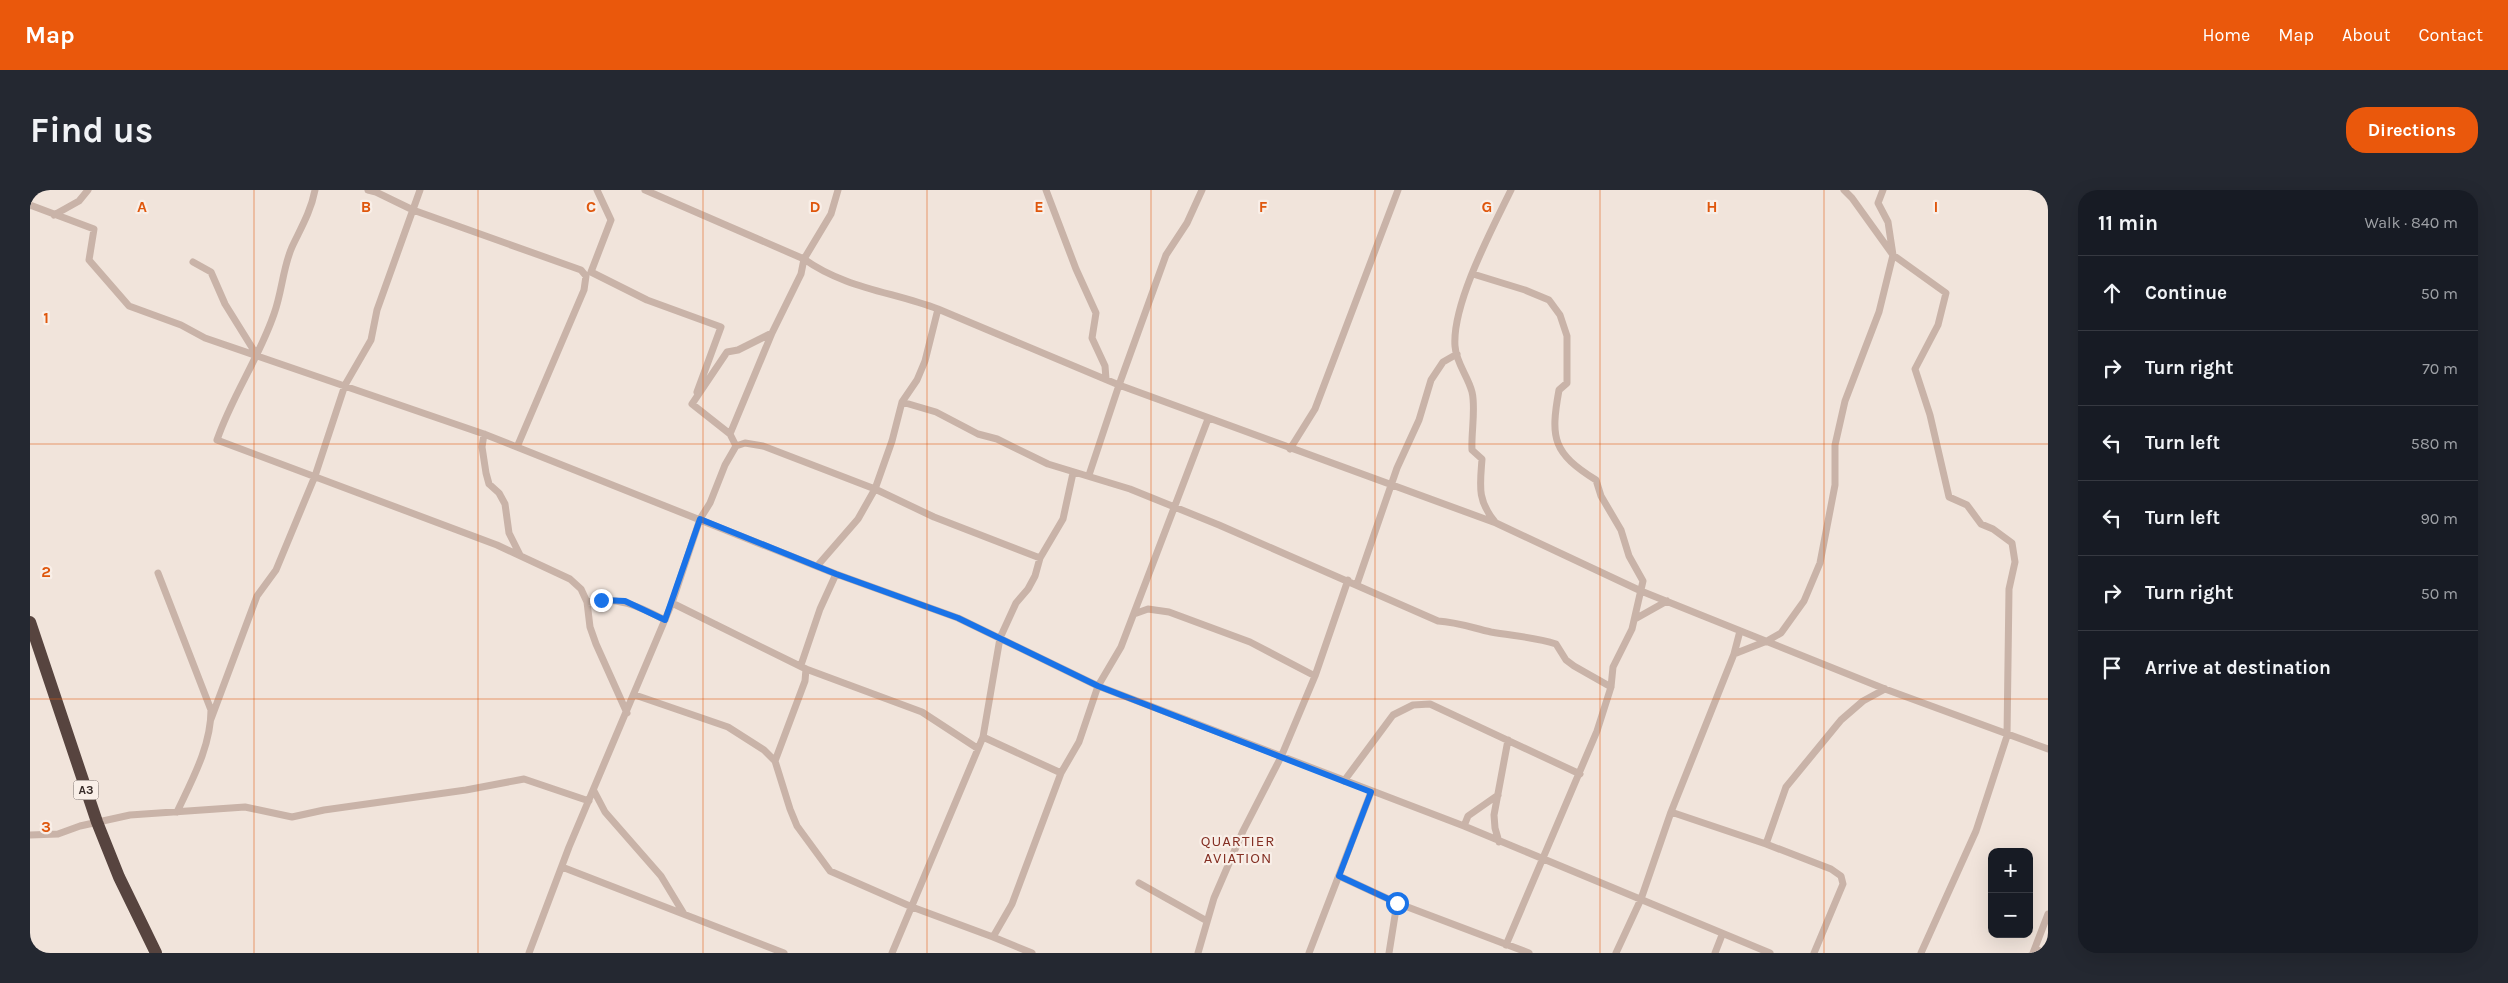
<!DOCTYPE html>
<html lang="en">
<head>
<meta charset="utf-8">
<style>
  body { margin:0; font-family:Karla,sans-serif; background:#242831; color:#f1f3f6 }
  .controls { position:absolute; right:15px; bottom:15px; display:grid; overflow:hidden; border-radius:10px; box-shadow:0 5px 20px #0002 }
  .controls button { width:45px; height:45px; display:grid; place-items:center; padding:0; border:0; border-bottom:1px solid #363941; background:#171b24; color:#f1f3f6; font:25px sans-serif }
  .stop { position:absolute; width:15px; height:15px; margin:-11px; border:4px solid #1a73e8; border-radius:50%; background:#fff }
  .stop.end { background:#1a73e8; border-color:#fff; box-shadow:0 1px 5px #0008 }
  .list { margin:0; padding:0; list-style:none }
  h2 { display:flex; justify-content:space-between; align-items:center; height:65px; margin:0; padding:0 20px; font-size:21px }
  h2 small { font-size:16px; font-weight:400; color:#9ea1a6 }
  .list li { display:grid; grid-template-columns:32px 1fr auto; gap:15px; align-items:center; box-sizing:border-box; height:75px; padding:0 20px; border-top:1px solid #363941 }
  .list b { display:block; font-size:19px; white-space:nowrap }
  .list em { font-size:16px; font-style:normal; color:#9ea1a6 }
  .icon { flex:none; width:28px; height:28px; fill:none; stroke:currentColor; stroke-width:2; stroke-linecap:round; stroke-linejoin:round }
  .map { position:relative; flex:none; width:2018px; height:763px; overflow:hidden; border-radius:20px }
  header { display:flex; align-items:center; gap:30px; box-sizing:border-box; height:70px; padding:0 25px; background:#ea580c; color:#fff }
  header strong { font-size:24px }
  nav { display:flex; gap:28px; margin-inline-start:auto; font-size:18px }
  .intro { display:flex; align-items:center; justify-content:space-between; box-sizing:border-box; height:120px; padding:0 30px }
  h1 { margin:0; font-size:35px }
  .button { padding:12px 22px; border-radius:20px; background:#ea580c; color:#fff; font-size:18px; font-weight:700 }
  main { display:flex; gap:30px; padding:0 30px }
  aside { flex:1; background:#171b24; border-radius:20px; box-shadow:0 5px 20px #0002 }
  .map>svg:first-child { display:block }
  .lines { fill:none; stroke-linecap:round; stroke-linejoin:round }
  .street { stroke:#c9b3a8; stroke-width:7 }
  .highway { stroke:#57443f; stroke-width:12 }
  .route { stroke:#1a73e8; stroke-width:6 }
  .grid { fill:none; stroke:#df570d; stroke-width:1; stroke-opacity:0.55 }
  .labels { text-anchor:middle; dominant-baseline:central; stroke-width:4.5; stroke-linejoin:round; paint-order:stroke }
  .shield { fill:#f9efe8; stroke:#706662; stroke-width:1 }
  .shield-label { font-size:12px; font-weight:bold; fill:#362b28 }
  .neighbourhood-label { font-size:15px; letter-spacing:1px; fill:#832e22; stroke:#f9efe8 }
  .grid-label { font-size:16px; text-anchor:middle; font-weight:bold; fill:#df570d; stroke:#f9efe8; stroke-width:4.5; stroke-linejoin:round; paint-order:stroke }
</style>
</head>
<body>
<header>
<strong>Map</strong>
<nav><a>Home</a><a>Map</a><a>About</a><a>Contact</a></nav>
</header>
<div class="intro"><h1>Find us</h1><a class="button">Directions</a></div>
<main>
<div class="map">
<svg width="2018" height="763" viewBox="0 0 2018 763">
  <rect width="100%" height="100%" fill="#f1e4db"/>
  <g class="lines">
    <path class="street" d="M285,0C281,21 271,38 262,57C253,77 252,102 244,124C229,168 202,206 187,250L467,355L540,389L551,399L557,412L560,437L566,454L597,523
      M338,0L346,2L383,20L551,80L556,86L554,100L487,257
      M567,0L581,30L561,82L617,110L691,137L667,202
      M615,0L774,69C814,98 863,102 908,119L895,171L887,190L872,212L862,251L845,299L828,329L788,375
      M1016,0L1046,79L1066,123L1062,148L1075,176L1076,189
      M1172,0L1157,33L1136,65L1089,195L1466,333L1611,401L1855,499L2018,559
      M1853,0L1848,13L1858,32L1863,65L1916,103L1908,135L1885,179L1900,225L1919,307L1937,315L1951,334L1963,339L1982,353L1985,372L1979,399L1977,546L1946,641L1891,763
      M0,15L64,39L59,70L99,116L151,135L175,148L454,244L806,384L928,428L1068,496L1434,636L1740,763
      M24,25L49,11L58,0
      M163,72L181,82L195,114L226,164
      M1443,84L1495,100L1519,110L1530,125L1537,146V193L1529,200C1520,249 1523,263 1566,290L1571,306L1591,340L1599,366L1613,391L1602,439L1583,477L1581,497L1567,541L1476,755
      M908,119L1089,195L1059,285
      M872,212L906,222L948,244L967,249L1018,274L1100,299L1189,335L1408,431C1427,432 1443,438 1461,442C1483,446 1505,447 1526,454L1536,470L1544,476L1581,497
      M454,244L452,257L456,283L459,294L469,303L475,314L479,343L490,365
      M700,244L662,214L697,162L708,160L742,143L771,84L774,69L801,24L808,0
      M706,256L715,253L733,256L845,299L904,327L1010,368
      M1260,259L1285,219L1368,0
      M1465,332C1447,310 1450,296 1452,269L1442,260C1441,243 1446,218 1442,202C1438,186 1426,173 1425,156C1422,114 1462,39 1481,0
      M128,383L181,520C181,556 162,590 147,622
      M1327,394L1367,278L1389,230L1401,190L1413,172L1427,164
      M557,412C587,406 609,416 635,430
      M642,413L776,479L775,491L745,571
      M1104,424L1118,419L1139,422L1220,452L1285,486
      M1605,429L1637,411
      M1704,464L1710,441
      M771,475L790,419L806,384
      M776,479L892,522L947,558
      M605,505L698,537L734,560L745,571L760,619L767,636L800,681L882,717L963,747
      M181,529L227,406L246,380L285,286L315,195L341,150L347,120L390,0
      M953,547L1031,583
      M1314,591L1363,525L1383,515L1400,514L1550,584
      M564,601L575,622L631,686L654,724
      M1641,622L1736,654L1801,679L1811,686L1813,694L1784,763
      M1434,636L1438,626L1468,605
      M0,645L28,644L50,636L100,625L215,617L262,627L294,620L436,600L494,589L559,611
      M1469,652L1465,638L1464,625L1478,550
      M1736,654L1756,597L1811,530L1833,511L1855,499
      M532,677L754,763
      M1309,686L1367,713L1499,763
      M1109,693L1177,731
      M2005,759L2015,763
      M499,763L539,657L642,413L670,329L680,313L695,275L706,256L700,244L742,143
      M862,763L953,547L970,448L986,413L998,399L1005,386L1010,368L1033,329L1043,283
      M1002,763L963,747L982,714L1031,583L1049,552L1068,496L1091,457L1178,229
      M1168,763L1184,708L1213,641L1251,567L1285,486L1318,390
      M1279,763L1341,602
      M1359,763L1367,713
      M1586,763L1611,709L1641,622L1704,464L1737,451L1751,443L1774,411L1790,373L1805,295V255L1815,211L1849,122L1863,65L1822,8L1814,0
      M1685,763L1692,745
      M2003,763L2018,724"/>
    <path class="highway" d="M0,432L67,632L89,687L126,763"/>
  </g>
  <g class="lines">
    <path class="route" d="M571,410L595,411L635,430L670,329L806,384L928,428L1068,496L1341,602L1309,686L1367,713"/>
  </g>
  <path class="grid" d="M224,0V763M448,0V763M673,0V763M897,0V763M1121,0V763M1345,0V763M1570,0V763M1794,0V763M0,254H2018M0,509H2018"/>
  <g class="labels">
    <rect class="shield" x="43.5" y="590.5" width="25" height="19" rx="4"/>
    <g class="shield-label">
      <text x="56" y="600">A3</text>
    </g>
    <g class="neighbourhood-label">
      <text x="1208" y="651">QUARTIER<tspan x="1208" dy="17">AVIATION</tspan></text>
    </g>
  </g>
  <g class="grid-label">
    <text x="112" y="22">A</text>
    <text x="336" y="22">B</text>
    <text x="561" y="22">C</text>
    <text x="785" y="22">D</text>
    <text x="1009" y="22">E</text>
    <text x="1233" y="22">F</text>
    <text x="1457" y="22">G</text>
    <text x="1682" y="22">H</text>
    <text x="1906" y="22">I</text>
    <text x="16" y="133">1</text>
    <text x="16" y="387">2</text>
    <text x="16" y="642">3</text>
  </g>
</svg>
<div class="controls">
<button>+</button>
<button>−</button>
</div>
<div class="stop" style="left:1367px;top:713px"></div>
<div class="stop end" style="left:571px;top:410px"></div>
</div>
<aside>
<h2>11 min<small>Walk · 840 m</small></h2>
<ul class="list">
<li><svg class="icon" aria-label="ahead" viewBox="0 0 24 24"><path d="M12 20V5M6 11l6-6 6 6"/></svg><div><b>Continue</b></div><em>50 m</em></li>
<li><svg class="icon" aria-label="right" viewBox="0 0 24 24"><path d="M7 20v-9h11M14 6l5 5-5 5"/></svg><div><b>Turn right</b></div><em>70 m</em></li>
<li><svg class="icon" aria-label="left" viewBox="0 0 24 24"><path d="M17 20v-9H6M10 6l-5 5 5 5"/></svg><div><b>Turn left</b></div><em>580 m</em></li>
<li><svg class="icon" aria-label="left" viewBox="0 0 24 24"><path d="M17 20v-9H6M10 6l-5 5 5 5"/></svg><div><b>Turn left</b></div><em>90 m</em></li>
<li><svg class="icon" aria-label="right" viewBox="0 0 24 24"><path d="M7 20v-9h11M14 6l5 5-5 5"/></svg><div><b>Turn right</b></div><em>50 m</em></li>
<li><svg class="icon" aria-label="arrive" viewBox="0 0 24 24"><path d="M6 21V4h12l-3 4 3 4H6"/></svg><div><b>Arrive at destination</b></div></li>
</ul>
</aside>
</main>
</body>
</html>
